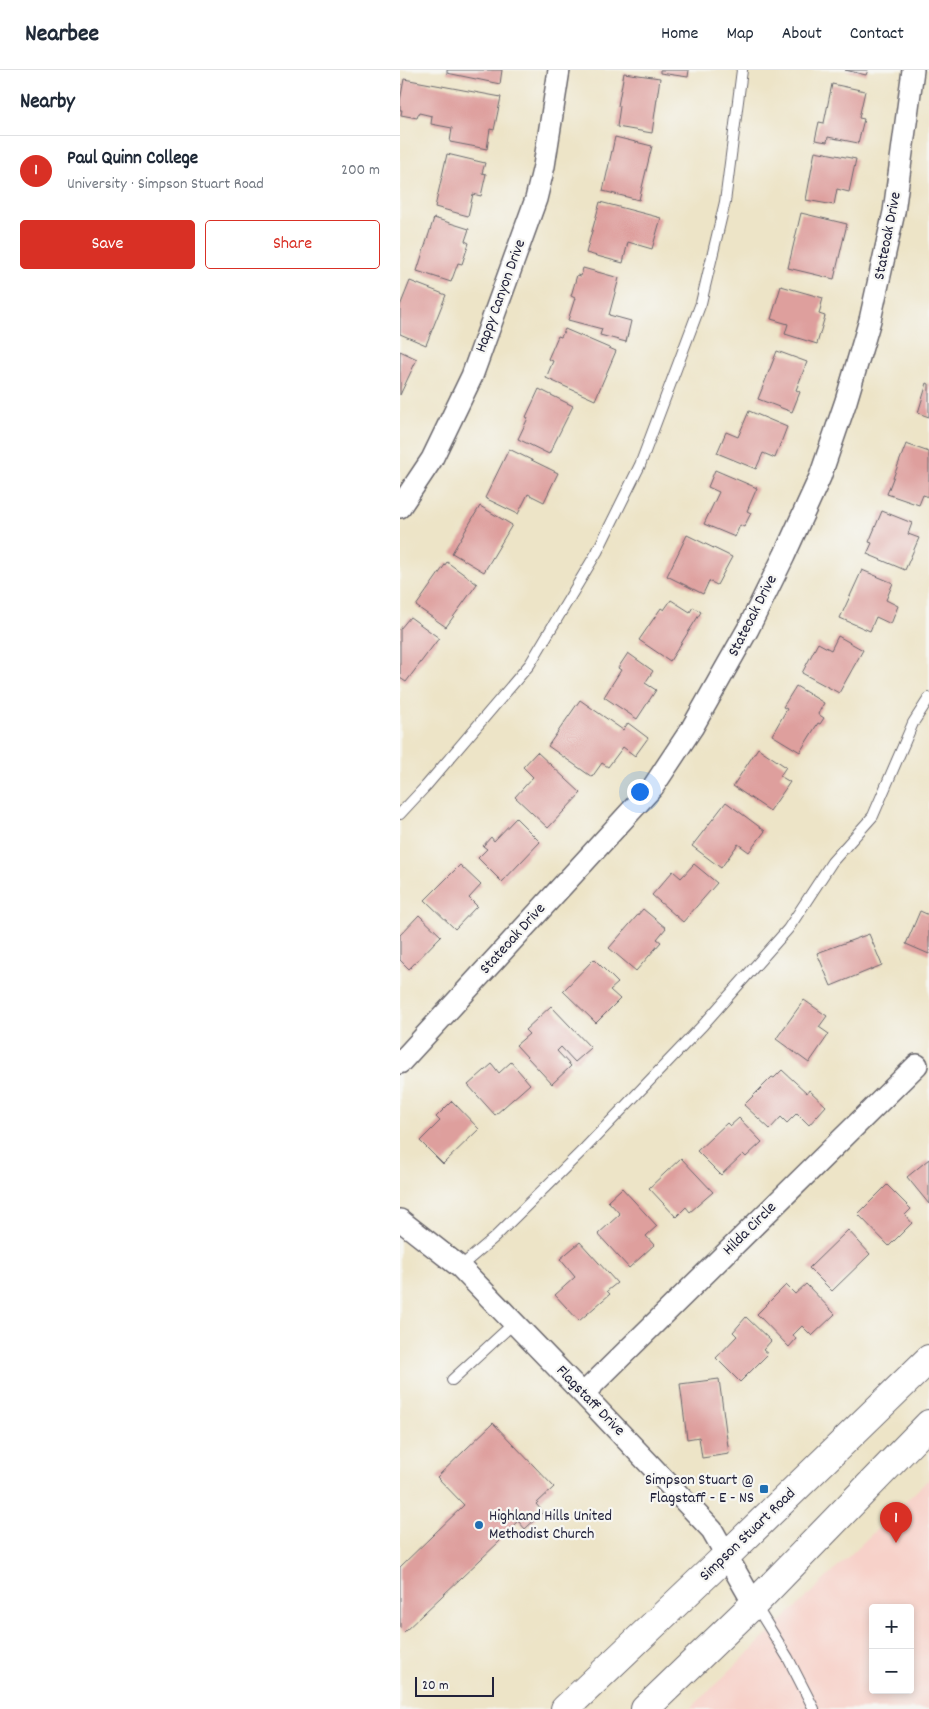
<!DOCTYPE html>
<html lang="en">
<head>
<meta charset="utf-8">
<style>
  body { margin:0; font-family:Dekko,sans-serif; background:#f2f2f3; color:#1f2937 }
  .controls { position:absolute; right:15px; bottom:15px; display:grid; overflow:hidden; border-radius:5px; box-shadow:0 2px 8px #0003 }
  .controls button { width:45px; height:45px; display:grid; place-items:center; padding:0; border:0; border-bottom:1px solid #e0e1e3; background:#fff; color:#1f2937; font:25px sans-serif }
  .scale { position:absolute; left:15px; bottom:12px; width:79px; box-sizing:border-box; padding-left:5px; border:2px solid #22223b; border-top:0; font-size:14px; line-height:18px; white-space:nowrap; color:#22223b; -webkit-text-stroke:4px #f6f6f2; paint-order:stroke }
  .you { position:absolute; left:239px; top:721px; width:18px; height:18px; margin:-12px; border:4px solid #fff; border-radius:50%; background:#1a73e8; box-shadow:0 0 0 8px #1a73e833 }
  .badge { display:grid; place-items:center; width:32px; height:32px; border-radius:50%; background:#d93025; color:#fff; font-size:16px; font-weight:700 }
  .pin { position:absolute; translate:-50% -41px; filter:drop-shadow(0 1px 2px #0008) }
  .pin::after { content:''; position:absolute; top:26px; width:18px; height:15px; background:inherit; clip-path:polygon(0 0,100% 0,50% 100%) }
  .list { margin:0; padding:0; list-style:none }
  h2 { display:flex; justify-content:space-between; align-items:center; height:65px; margin:0; padding:0 20px; font-size:21px }
  h2 small { font-size:16px; font-weight:400; color:#747a83 }
  .list li { display:grid; grid-template-columns:32px 1fr auto; gap:15px; align-items:center; box-sizing:border-box; height:70px; padding:0 20px; border-top:1px solid #e0e1e3 }
  .list b { display:block; font-size:19px; white-space:nowrap }
  .list p { margin:0; font-size:16px; white-space:nowrap; color:#747a83 }
  .list em { font-size:16px; font-style:normal; color:#747a83 }
  .actions { display:flex; gap:10px; padding:15px 20px }
  .actions a { flex:1; padding:11px 0; border:1px solid #d93025; border-radius:5px; text-align:center; font-size:18px; color:#d93025 }
  .actions .main { background:#d93025; color:#fff }
  .map { position:relative; flex:none; width:529px; height:1639px; overflow:hidden }
  header { display:flex; align-items:center; gap:30px; box-sizing:border-box; height:70px; padding:0 25px; background:#fff; border-bottom:1px solid #e0e1e3 }
  header strong { font-size:24px }
  nav { display:flex; gap:28px; margin-inline-start:auto; font-size:18px }
  main { display:flex }
  aside { flex:1; background:#fff }
  .map>svg:first-child { display:block }
  .built { fill:#f7d1c9; fill-rule:evenodd }
  .building { fill:#de9f9d }
  .lines { fill:none; stroke-linecap:round; stroke-linejoin:round }
  .lane-casing { stroke:#69666c; stroke-width:12 }
  .street-casing { stroke:#69666c; stroke-width:24 }
  .secondary-casing { stroke:#69666c; stroke-width:30 }
  .lane { stroke:#fff; stroke-width:10 }
  .street { stroke:#fff; stroke-width:21 }
  .secondary { stroke:#fff; stroke-width:28 }
  .poi-dot { fill:#1f6fb2; stroke:#f6f6f2; stroke-width:2 }
  .labels { text-anchor:middle; dominant-baseline:central; stroke-width:4.5; stroke-linejoin:round; paint-order:stroke }
  .street-label { font-size:16px; fill:#22223b; stroke:#f6f6f2 }
  .poi-label { font-size:16px; fill:#22223b; stroke:#f6f6f2; text-anchor:end }
</style>
</head>
<body>
<header>
<strong>Nearbee</strong>
<nav><a>Home</a><a>Map</a><a>About</a><a>Contact</a></nav>
</header>
<main>
<aside>
<h2>Nearby<small></small></h2>
<ul class="list">
<li><span class="badge">1</span><div><b>Paul Quinn College</b><p>University · Simpson Stuart Road</p></div><em>200 m</em></li>
</ul>
<div class="actions"><a class="main">Save</a><a>Share</a></div>
</aside>
<div class="map">
<svg width="529" height="1639" viewBox="0 0 529 1639">
  <rect width="100%" height="100%" fill="#f6f6f2"/>
  <filter id="ink" filterUnits="userSpaceOnUse"><feTurbulence type="fractalNoise" baseFrequency=".02" numOctaves="2"/><feDisplacementMap in="SourceGraphic" scale="10" xChannelSelector="R" yChannelSelector="G"/><feConvolveMatrix kernelMatrix="1 2 1 2 8 2 1 2 1" color-interpolation-filters="sRGB"/></filter>
  <filter id="wash" filterUnits="userSpaceOnUse"><feTurbulence type="fractalNoise" baseFrequency=".0096" numOctaves="4" result="noise"/><feDisplacementMap in="SourceGraphic" scale="20" xChannelSelector="R" yChannelSelector="G"/><feGaussianBlur stdDeviation="1.12" result="paint"/><feColorMatrix in="noise" values="0 0 0 0 0 0 0 0 0 0 0 0 0 0 0 0 0 1.4 0 .05"/><feComposite in="paint" operator="in"/></filter>
  <g filter="url(#wash)">
    <rect width="100%" height="100%" fill="#ede4c7"/>
    <path class="built" d="M529,1409V1639H290ZM473,1538H510V1620H473Z"/>
    <g id="blocks">
      <path class="building" d="M47,0H102L100,14L47,3Z
        M260,0H289L288,7L260,3Z
        M445,0H468L466,5Z
        M224,3L260,8L252,63L217,57L220,36H218Z
        M4,9L101,27L94,60L90,59L87,79L50,72L52,58L31,54L32,46L19,43L17,48L1,45L2,40H0V31Z
        M432,14L465,21L459,48L464,49L458,73L428,67L427,72L415,70L419,52L424,53Z
        M215,67L252,76L239,130L203,121Z
        M415,81L456,89L449,122L437,119L434,135L406,130Z
        M47,84L85,93L82,103L86,104L81,126L73,124L68,146L35,137Z
        M200,132L261,148L252,179L228,172L223,193L186,183Z
        M401,143L447,154L434,209L388,198Z
        M34,148L69,159L65,171L69,173L62,194L58,193L51,212L17,201Z
        M183,198L219,208L209,245L231,251L226,272L200,265L202,259L168,250L175,228L171,226L177,205L181,206Z
        M10,211L46,225L26,275L0,264V236Z
        M381,216L423,228L419,244L425,246L417,274L385,264L388,254L371,249Z
        M165,259L216,281L195,330L146,308L153,291L148,289L158,266L161,267Z
        M0,281L17,289L0,325Z
        M377,281L407,292L396,320L400,322L392,342L358,329Z
        M527,313L529,314V347L518,343Z
        M139,319L173,336L149,384L118,369L128,348L126,347Z
        M349,341L387,357L375,388L363,383L356,399L317,383L326,362L338,367Z
        M506,374L529,382V427L523,425L519,435L487,424Z
        M109,379L158,403L144,432L128,424L118,444L85,428Z
        M315,400L357,418L347,441L351,443L344,457L340,455L335,467L304,454L319,422L308,417Z
        M80,436L112,455L84,502L52,483Z
        M482,441L512,453L508,464L519,468L505,500L467,484L472,473L469,472Z
        M287,465L332,487L317,515L309,511L303,524L267,506Z
        M47,492L77,514L46,557L16,536Z
        M462,500L493,513L486,530L498,536L491,554L476,547L470,561L440,548Z
        M271,530L290,542L293,537L301,542L270,591L239,570L261,538L264,540Z
        M10,547L39,568L6,612L0,608V559Z
        M438,566L463,580L439,623L402,603L418,573L431,580Z
        M228,583L253,601L245,613L256,620L237,649L204,627L221,600L218,598Z
        M396,616L424,633L418,644L424,648L420,654L418,653L400,682L372,665L387,639L383,637Z
        M180,630L223,660L228,653L248,668L235,686L223,677L208,697L202,693L192,707L148,676Z
        M358,678L386,697L380,706L390,712L370,741L333,716Z
        M137,682L181,723L148,758L115,727L133,707L123,697Z
        M326,732L365,761L349,782L338,774L321,798L292,776Z
        M116,748L140,772L102,812L78,788L87,779L83,776L91,767L94,771Z
        M294,794L317,813L283,852L252,825L273,801L281,808Z
        M60,795L81,815L69,828L77,836L55,859L25,830Z
        M243,839L266,858L257,869L261,872L236,901L209,878Z
        M520,841L529,845V884L506,874Z
        M19,845L41,866L9,899L0,890V865Z
        M469,864L482,895L431,916L417,883Z
        M194,889L218,913L210,920L220,929L196,953L163,921Z
        M404,930L427,946L419,957L429,964L409,993L376,969Z
        M151,936L191,978L175,992L161,977L157,981L171,996L152,1014L116,975L129,964L125,960Z
        M111,992L130,1014L95,1045L68,1015L92,994L99,1003Z
        M382,1000L407,1023L409,1020L426,1036L409,1055L397,1043L387,1053L381,1047L370,1059L344,1035L372,1007L374,1008Z
        M52,1031L79,1059L43,1094L20,1071L40,1051L36,1047Z
        M339,1048L362,1072L346,1087L343,1084L321,1105L297,1081L327,1053L330,1056Z
        M281,1088L313,1122L290,1142L286,1137L276,1147L249,1118Z
        M529,1089V1134L507,1107Z
        M487,1115L511,1139L505,1145L512,1153L489,1176L458,1144Z
        M222,1118L257,1156L246,1166L254,1175L229,1198L198,1164L220,1144L208,1131Z
        M448,1160L470,1184L432,1221L409,1198Z
        M180,1172L217,1213L207,1221L210,1224L179,1251L155,1225L175,1207L160,1189Z
        M406,1214L435,1244L412,1266L402,1256L393,1265L396,1269L389,1277L357,1244L386,1215L395,1224Z
        M346,1247L371,1271L363,1280L368,1284L340,1312L316,1288L337,1266L333,1262Z
        M319,1309L329,1384L302,1388L299,1367L287,1369L280,1314Z
        M93,1353L154,1417L136,1434L143,1442L125,1459L118,1451L99,1469L100,1471L4,1562L0,1558V1497L64,1435L37,1407Z"/>
    </g>
  </g>
  <g filter="url(#ink)">
    <use href="#blocks" fill-opacity="0" stroke="#69666c" stroke-width="1"/>
    <g class="lines">
      <g class="lane-casing">
        <path id="lane" d="M0,744L26,716L130,594L197,482L240,395L301,233L325,132L342,0
          M60,1197L95,1167L185,1078L303,955L388,859L432,792L473,746L513,653L529,628
          M52,1310L114,1253
          M356,1536L388,1588L414,1639"/>
      </g>
      <g class="street-casing">
        <path id="street" d="M0,437L32,389L72,306L136,129L144,96L159,0
          M0,993L253,717L292,658L348,559L384,486L420,407L446,331L470,250L494,142L513,0
          M0,1150L60,1197L183,1324L312,1460L354,1534
          M183,1324L517,995"/>
      </g>
      <g class="secondary-casing">
        <path id="secondary" d="M165,1639L327,1485L529,1289
          M245,1639L354,1534L529,1354"/>
      </g>
      <use href="#lane" class="lane"/>
      <use href="#street" class="street"/>
      <use href="#secondary" class="secondary"/>
    </g>
  </g>
  <g class="poi-dot">
    <rect x="359" y="1414" width="10" height="10" rx="2.5"/>
    <circle cx="79" cy="1455" r="5"/>
  </g>
  <g class="labels">
    <g class="street-label">
      <text transform="translate(488 166) rotate(-79)">Stateoak Drive</text>
      <text transform="translate(101 226) rotate(-70)">Happy Canyon Drive</text>
      <text transform="translate(353 546) rotate(-63)">Stateoak Drive</text>
      <text transform="translate(113 869) rotate(-48)">Stateoak Drive</text>
      <text transform="translate(350 1159) rotate(-45)">Hilda Circle</text>
      <text transform="translate(190 1331) rotate(46)">Flagstaff Drive</text>
      <text transform="translate(348 1465) rotate(-44)">Simpson Stuart Road</text>
    </g>
    <g class="poi-label">
      <text x="354" y="1410">Simpson Stuart @<tspan x="354" dy="18">Flagstaff - E - NS</tspan></text>
      <text x="89" y="1446" text-anchor="start">Highland Hills United<tspan x="89" dy="18">Methodist Church</tspan></text>
    </g>
  </g>
</svg>
<div class="controls">
<button>+</button>
<button>−</button>
</div>
<div class="scale">20 m</div>
<div class="you"></div>
<div class="pin badge" style="left:496px;top:1473px">1</div>
</div>
</main>
</body>
</html>
